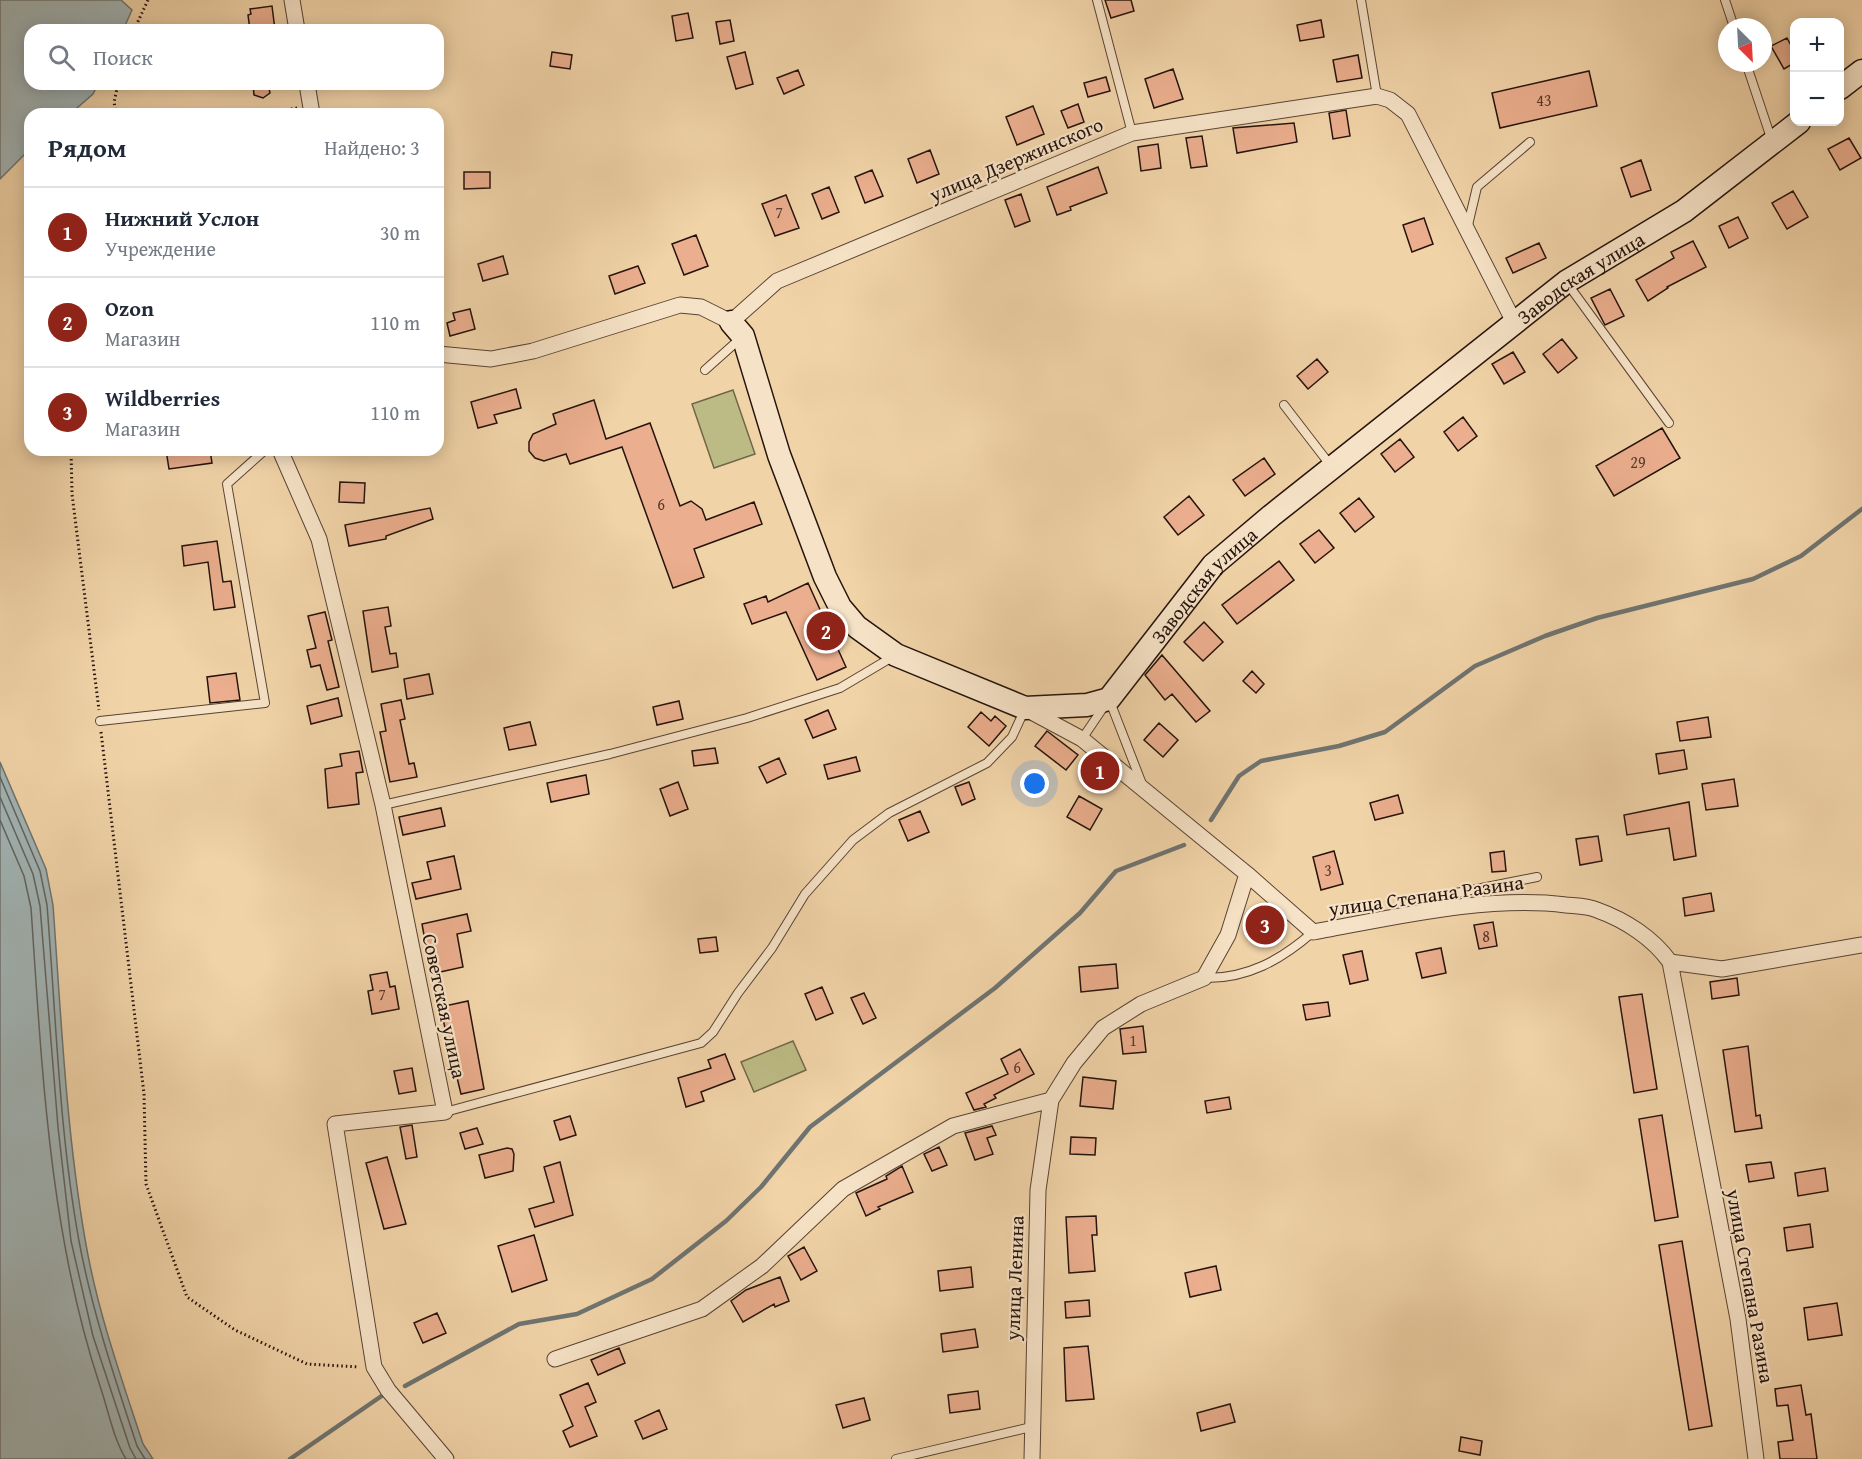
<!DOCTYPE html>
<html lang="ru">
<head>
<meta charset="utf-8">
<style>
  body { margin:0; font-family:"Gentium Book Plus",serif; background:#f6f6f7; color:#1f2937 }
  .controls { position:absolute; right:18px; top:18px; display:grid; overflow:hidden; border-radius:12px; box-shadow:0 3px 15px #0003 }
  .controls button { width:54px; height:54px; display:grid; place-items:center; padding:0; border:0; border-bottom:2px solid #e0e1e3; background:#fff; color:#1f2937; font:30px sans-serif }
  .compass { position:absolute; left:1718px; top:18px; width:54px; height:54px; border-radius:50%; background:#fff; box-shadow:0 3px 15px #0003; rotate:156deg }
  .you { position:absolute; left:1035px; top:784px; width:21px; height:21px; margin:-15px; border:4px solid #fff; border-radius:50%; background:#1a73e8; box-shadow:0 0 0 9px #1a73e833 }
  .badge { display:grid; place-items:center; width:39px; height:39px; border-radius:50%; background:#8f2418; color:#fff; font-size:20px; font-weight:700 }
  .pin { position:absolute; translate:-50% -50%; border:3px solid #fff; box-shadow:0 2px 6px #0006 }
  .list { margin:0; padding:0; list-style:none }
  h2 { display:flex; justify-content:space-between; align-items:center; height:78px; margin:0; padding:0 24px; font-size:26px }
  h2 small { font-size:20px; font-weight:400; color:#747a83 }
  .list li { display:grid; grid-template-columns:39px 1fr auto; gap:18px; align-items:center; box-sizing:border-box; height:90px; padding:0 24px; border-top:2px solid #e0e1e3 }
  .list b { display:block; font-size:22px; white-space:nowrap }
  .list p { margin:0; font-size:20px; white-space:nowrap; color:#747a83 }
  .list em { font-size:20px; font-style:normal; color:#747a83 }
  .icon { flex:none; width:33px; height:33px; fill:none; stroke:currentColor; stroke-width:2; stroke-linecap:round; stroke-linejoin:round }
  .map { position:relative; flex:none; width:1862px; height:1459px; overflow:hidden }
  .search { position:absolute; background:#fff; box-shadow:0 3px 15px #0003; left:24px; top:24px; width:420px; height:66px; display:flex; align-items:center; gap:15px; box-sizing:border-box; padding:0 21px; border-radius:18px; color:#747a83; font-size:22px }
  .panel { position:absolute; background:#fff; box-shadow:0 3px 15px #0003; left:24px; top:108px; width:420px; height:348px; border-radius:18px }
  .map>svg:first-child { display:block }
  .green { fill:#bdbb85; stroke:#716748; stroke-width:1.5 }
  .water { fill:#a1b4b5; stroke:#6f7471; stroke-width:1.5 }
  .lines { fill:none; stroke-linecap:round; stroke-linejoin:round }
  .shore { stroke:#636460; stroke-width:1.5 }
  .stream { stroke:#6f7471; stroke-width:4.5 }
  .building { fill:#ebae8e; stroke:#25130c; stroke-width:1.5 }
  .lane-casing { stroke:#584333; stroke-width:10 }
  .street-casing { stroke:#584333; stroke-width:17 }
  .secondary-casing { stroke:#25130c; stroke-width:25 }
  .path { stroke:#25130c; stroke-width:3; stroke-dasharray:1.5 3; stroke-linecap:butt }
  .lane { stroke:#f6e2c6; stroke-width:8 }
  .street { stroke:#f6e2c6; stroke-width:15 }
  .secondary { stroke:#f6e2c6; stroke-width:22 }
  .labels { text-anchor:middle; dominant-baseline:central; stroke-width:4.5; stroke-linejoin:round; paint-order:stroke }
  .number-label { font-size:16px; fill:#563a2c }
  .street-label { font-size:20px; fill:#25130c; stroke:#f6e2c6 }
</style>
</head>
<body>
<div class="map">
<svg width="1862" height="1459" viewBox="0 0 1862 1459">
  <rect width="100%" height="100%" fill="#f1d3a8"/>
  <filter id="stains"><feTurbulence type="fractalNoise" baseFrequency=".00333" numOctaves="4"/><feColorMatrix values="0 0 0 0 .2 0 0 0 0 .09 0 0 0 0 .02 0 0 0 .5 -.17"/></filter>
  <radialGradient id="worn" r=".72"><stop offset=".6" stop-color="#630" stop-opacity="0"/><stop offset="1" stop-color="#630" stop-opacity=".3"/></radialGradient>
  <path class="green" d="M733,390L755,454L714,468L692,404Z
    M793,1041L806,1070L754,1092L741,1062Z"/>
  <path class="water" d="M0,0H121L132,10L123,30H30V84H98L93,94L70,114H30V149L0,179Z
    M0,762L46,869L53,905C61,1016 66,1129 85,1239C97,1310 121,1377 143,1444L153,1459H0Z"/>
  <g class="lines">
    <path class="shore" d="M0,777L40,871L47,905C56,1016 59,1131 79,1241C92,1311 115,1379 137,1446L145,1459
      M0,797L33,874L40,906L58,1127L71,1241L93,1336L130,1448L136,1459
      M0,820L24,876L31,908C42,1068 49,1232 100,1386C108,1409 113,1438 126,1459"/>
    <path class="stream" d="M1211,820L1239,776L1261,761L1339,746L1385,732L1475,666L1545,636L1597,618L1753,579L1801,556L1862,509
      M405,1386L519,1324L577,1314L652,1279L726,1221L761,1187L810,1127L995,988L1080,913L1116,871L1184,845
      M290,1459L383,1395"/>
  </g>
  <path class="building" d="M1105,0H1131L1134,11L1111,18Z
    M272,6L275,30H250L248,15L251,14L250,9Z
    M688,13L693,38L676,41L672,16Z
    M730,20L734,41L720,44L716,22Z
    M1321,20L1324,37L1300,41L1297,25Z
    M1787,38L1794,51V63L1784,69L1771,46Z
    M552,52L572,55L570,69L550,66Z
    M745,52L753,84L736,89L727,57Z
    M1358,55L1362,78L1337,82L1333,60Z
    M1173,69L1183,99L1154,108L1145,79Z
    M798,70L804,85L784,94L777,78Z
    M1589,71L1597,106L1500,128L1492,93Z
    M1106,77L1110,91L1088,97L1084,83Z
    M253,84H268L270,93L263,98L254,95Z
    M1078,104L1084,122L1068,128L1061,111Z
    M1033,106L1044,134L1017,145L1006,117Z
    M1346,110L1350,136L1333,139L1329,113Z
    M1294,123L1297,142L1237,153L1233,128Z
    M1202,136L1207,166L1191,168L1186,138Z
    M1849,138L1861,158L1840,170L1828,149Z
    M1158,144L1161,168L1141,171L1138,147Z
    M930,150L939,174L917,183L908,159Z
    M1641,160L1651,190L1631,197L1621,168Z
    M1098,167L1107,193L1070,207L1071,210L1057,215L1047,187Z
    M872,170L883,196L865,203L855,177Z
    M464,172H490V188L464,189Z
    M829,187L839,212L822,219L812,194Z
    M1793,191L1808,217L1787,229L1772,203Z
    M1021,194L1030,221L1015,227L1005,200Z
    M786,195L799,228L775,236L762,204Z
    M1738,217L1748,238L1729,248L1719,226Z
    M1424,218L1433,244L1412,252L1403,225Z
    M696,235L708,266L684,275L672,244Z
    M1693,241L1706,267L1667,287L1668,288L1648,301L1636,280L1674,258L1671,252Z
    M1539,243L1546,258L1513,273L1506,258Z
    M503,256L508,274L483,281L478,264Z
    M638,266L645,283L615,294L609,276Z
    M1610,289L1624,316L1605,325L1591,298Z
    M470,309L475,329L450,336L447,323L455,320L453,313Z
    M1562,339L1577,358L1558,373L1543,354Z
    M1513,352L1525,372L1504,384L1492,364Z
    M1317,359L1328,372L1308,389L1297,376Z
    M516,389L521,408L494,415L497,423L478,428L471,402Z
    M594,400L606,439L650,423L680,506L691,501L702,509L706,520L754,502L762,524L694,549L704,577L673,588L622,447L570,464L566,454L544,461L535,458L529,451V442L533,434L556,424L553,414Z
    M1463,417L1477,436L1458,451L1444,432Z
    M1662,428L1680,458L1614,496L1596,466Z
    M1400,439L1414,457L1395,472L1381,454Z
    M166,450H210L212,463L169,469Z
    M1264,458L1275,474L1245,496L1233,480Z
    M340,482L365,483L364,503L339,502Z
    M1189,496L1204,515L1178,535L1164,517Z
    M1359,498L1374,517L1355,532L1340,513Z
    M430,508L433,519L386,536V539L349,546L345,525Z
    M1319,530L1334,548L1315,563L1300,544Z
    M217,541L223,582L231,581L235,607L214,610L208,562L184,566L182,546Z
    M1279,561L1294,580L1237,624L1222,605Z
    M808,583L846,667L817,680L786,612L752,624L744,604L766,596L768,602Z
    M388,607L391,626L385,627L390,654L396,653L398,667L372,672L363,611Z
    M325,612L332,640L328,641L339,687L327,690L320,665L311,667L307,650L316,648L308,616Z
    M1204,622L1223,642L1203,661L1184,642Z
    M1162,655L1210,711L1196,722L1172,694L1165,700L1145,675Z
    M1252,671L1264,684L1256,693L1243,681Z
    M236,673L240,700L210,703L207,677Z
    M429,674L433,694L407,699L404,679Z
    M338,698L342,716L311,724L307,706Z
    M401,700L405,719L400,720L409,764L414,763L417,777L390,782L380,732L386,731L381,704Z
    M679,701L683,719L657,725L653,707Z
    M828,710L836,729L813,738L805,720Z
    M981,712L991,721L995,716L1006,726L989,746L968,727Z
    M1708,717L1711,737L1680,741L1677,722Z
    M530,722L536,745L509,750L504,728Z
    M1159,723L1178,740L1163,757L1144,740Z
    M1047,731L1078,755L1066,770L1035,746Z
    M715,748L718,763L694,766L692,751Z
    M1684,750L1687,769L1659,774L1656,754Z
    M359,751L363,772L356,773L359,804L328,808L325,769L342,766L340,754Z
    M856,757L860,771L828,779L824,765Z
    M779,758L786,774L767,783L759,767Z
    M586,775L589,794L551,802L547,783Z
    M1734,779L1738,806L1706,810L1702,784Z
    M678,782L688,809L670,816L660,789Z
    M969,782L975,799L962,805L955,787Z
    M1398,795L1403,813L1375,820L1370,803Z
    M1079,796L1102,809L1090,830L1067,817Z
    M1689,802L1696,856L1674,860L1669,828L1627,835L1624,815Z
    M441,808L445,826L403,835L399,817Z
    M920,811L929,832L908,841L899,820Z
    M1598,836L1602,861L1580,865L1576,839Z
    M1334,851L1343,884L1321,890L1313,857Z
    M1504,851L1506,871L1492,872L1490,853Z
    M454,856L461,889L416,899L412,883L431,879L427,862Z
    M1711,893L1714,911L1685,916L1683,898Z
    M1274,911L1283,930L1254,942L1246,923Z
    M467,914L471,931L457,934L463,967L431,974L422,924Z
    M1493,922L1497,946L1479,949L1474,925Z
    M716,937L718,951L700,953L698,939Z
    M1441,948L1446,973L1422,978L1416,953Z
    M1362,951L1368,980L1350,984L1343,955Z
    M1116,964L1118,988L1081,992L1079,967Z
    M387,972L390,987L395,986L399,1009L372,1014L368,991L373,990L370,975Z
    M1737,978L1739,995L1712,999L1710,982Z
    M822,987L833,1013L816,1020L805,994Z
    M864,993L876,1018L863,1024L851,998Z
    M1642,994L1657,1089L1634,1093L1619,997Z
    M468,1001L484,1089L461,1094L440,1007Z
    M1328,1002L1330,1016L1306,1020L1303,1005Z
    M1143,1026L1146,1052L1123,1054L1120,1029Z
    M1748,1046L1756,1116L1760,1115L1762,1128L1735,1132L1723,1050Z
    M1020,1049L1034,1074L994,1095L996,1098L984,1104L986,1107L974,1110L966,1093L1008,1074L1001,1059Z
    M725,1054L735,1079L701,1092L704,1101L686,1107L678,1078L711,1068L708,1060Z
    M412,1068L416,1091L399,1094L394,1071Z
    M1083,1077L1116,1081L1113,1109L1080,1106Z
    M1229,1097L1231,1109L1207,1113L1205,1101Z
    M1662,1115L1678,1217L1655,1221L1639,1119Z
    M570,1116L576,1135L560,1140L554,1121Z
    M412,1125L417,1157L406,1159L400,1127Z
    M992,1126L996,1135L987,1138L993,1154L975,1160L965,1133Z
    M477,1128L483,1144L465,1149L460,1133Z
    M1071,1137L1096,1138L1095,1155L1070,1154Z
    M939,1147L947,1165L932,1171L924,1154Z
    M507,1148L512,1149L514,1154L513,1171L485,1178L479,1155Z
    M387,1157L406,1224L384,1229L366,1163Z
    M560,1162L573,1215L535,1227L529,1209L554,1202L544,1167Z
    M1771,1162L1774,1178L1749,1182L1746,1165Z
    M902,1166L913,1192L878,1207L880,1209L866,1216L856,1193L887,1179L886,1176Z
    M1825,1168L1828,1191L1798,1196L1795,1173Z
    M1096,1216L1097,1235H1092L1095,1271L1069,1273L1066,1217Z
    M1810,1224L1813,1247L1787,1251L1784,1228Z
    M534,1235L547,1280L512,1292L498,1246Z
    M1682,1241L1712,1426L1689,1430L1659,1245Z
    M804,1247L817,1271L801,1280L788,1256Z
    M1216,1266L1221,1290L1190,1297L1185,1273Z
    M971,1267L973,1287L940,1291L938,1271Z
    M780,1277L789,1301L775,1307L774,1304L743,1322L731,1301L746,1290Z
    M1089,1300L1090,1316L1066,1318L1065,1302Z
    M1837,1303L1842,1335L1808,1340L1804,1308Z
    M437,1313L446,1333L423,1343L414,1323Z
    M975,1329L978,1347L943,1352L941,1334Z
    M1088,1346L1094,1399L1066,1401L1064,1348Z
    M619,1348L625,1363L598,1375L591,1360Z
    M588,1383L596,1402L585,1407L597,1436L570,1447L563,1431L573,1426L560,1395Z
    M1801,1385L1806,1415L1811,1414L1817,1459H1780L1778,1442L1793,1440L1788,1405L1777,1406L1775,1389Z
    M978,1391L980,1409L950,1413L948,1395Z
    M864,1398L870,1420L843,1428L836,1405Z
    M1230,1404L1235,1422L1201,1431L1197,1413Z
    M659,1410L667,1429L643,1439L635,1421Z
    M1461,1437L1482,1441L1480,1455L1459,1451Z"/>
  <g class="lines">
    <g class="lane-casing">
      <path id="lane" d="M1097,0L1132,133
        M1361,0L1377,96
        M1725,0L1734,27
        M1746,63L1771,138
        M1468,225L1477,187L1530,142
        M1567,283L1669,423
        M705,370L742,337
        M1284,405L1331,466
        M100,721L265,703L227,484L265,450
        M1082,739L1109,699L1142,784
        M383,805L610,754L747,718L840,688L894,656
        M1421,911L1431,898L1537,877
        M1204,978C1247,979 1281,960 1313,932
        M445,1112L701,1043L713,1032L738,993L772,948L805,894L853,840L889,813L987,763L1012,737L1024,711
        M896,1459L1031,1427"/>
    </g>
    <g class="street-casing">
      <path id="street" d="M292,0L297,30
        M307,84L312,114
        M438,354L491,359L533,351L680,305L701,307L731,322L777,281L1132,133L1377,96L1390,100L1408,114L1514,322
        M280,450L319,539L383,805L445,1112L335,1124L374,1367L388,1390L446,1459
        M1026,709L1082,739L1247,874L1313,932C1392,918 1485,895 1566,905C1576,906 1588,906 1597,910C1625,920 1653,938 1670,962L1738,1319L1756,1459
        M1670,962L1722,969L1862,945
        M555,1359L702,1309L762,1266L843,1189L953,1126L1051,1100
        M1032,1459L1038,1190L1051,1100L1074,1063L1103,1028L1141,1004L1204,978L1228,935L1247,874"/>
    </g>
    <g class="secondary-casing">
      <g id="secondary">
        <path d="M1840,88L1862,71"/>
        <path id="s1" d="M731,322L743,336L779,455L825,577L840,607L857,627L896,655L1025,708L1087,705L1109,699L1213,565L1271,516L1566,282L1684,211L1799,122"/>
      </g>
    </g>
    <path class="path" d="M134,30L148,0
      M116,114L114,102L118,84
      M260,114L297,108
      M71,450L72,494L99,710
      M101,732L144,1094L146,1184L187,1297L235,1330L307,1364L359,1367"/>
    <use href="#lane" class="lane"/>
    <use href="#street" class="street"/>
    <use href="#secondary" class="secondary"/>
  </g>
  <g class="labels">
    <g class="number-label">
      <text x="1544" y="100">43</text>
      <text x="779" y="212">7</text>
      <text x="1638" y="462">29</text>
      <text x="661" y="504">6</text>
      <text x="1328" y="870">3</text>
      <text x="1486" y="936">8</text>
      <text x="382" y="994">7</text>
      <text x="1133" y="1040">1</text>
      <text x="1017" y="1067">6</text>
    </g>
    <g class="street-label">
      <text transform="translate(1016 159) rotate(-23)">улица Дзержинского</text>
      <text stroke="none"><textPath href="#s1" startOffset="1242">Заводская улица</textPath></text>
      <text stroke="none"><textPath href="#s1" startOffset="754">Заводская улица</textPath></text>
      <text transform="translate(1426 895) rotate(-8)">улица Степана Разина</text>
      <text transform="translate(445 1006) rotate(78)">Советская улица</text>
      <text transform="translate(1014 1278) rotate(-88)">улица Ленина</text>
      <text transform="translate(1751 1286) rotate(80)">улица Степана Разина</text>
    </g>
  </g>
  <rect width="100%" height="100%" filter="url(#stains)"/>
  <rect width="100%" height="100%" fill="url(#worn)"/>
</svg>
<div class="controls">
<button>+</button>
<button>−</button>
</div>
<svg class="compass" viewBox="-18 -18 36 36"><path d="M0-13l5 13h-10z" fill="#e53935"/><path d="M0 13l5-13h-10z" fill="#747a83"/></svg>
<div class="you"></div>
<div class="pin badge" style="left:1100px;top:771px">1</div>
<div class="pin badge" style="left:826px;top:631px">2</div>
<div class="pin badge" style="left:1265px;top:925px">3</div>
<div class="search"><svg class="icon" aria-label="search" viewBox="0 0 24 24"><circle cx="10" cy="10" r="6"/><path d="M15 15l6 6"/></svg>Поиск</div>
<section class="panel">
<h2>Рядом<small>Найдено: 3</small></h2>
<ul class="list">
<li><span class="badge">1</span><div><b>Нижний Услон</b><p>Учреждение</p></div><em>30 m</em></li>
<li><span class="badge">2</span><div><b>Ozon</b><p>Магазин</p></div><em>110 m</em></li>
<li><span class="badge">3</span><div><b>Wildberries</b><p>Магазин</p></div><em>110 m</em></li>
</ul>
</section>
</div>
</body>
</html>
